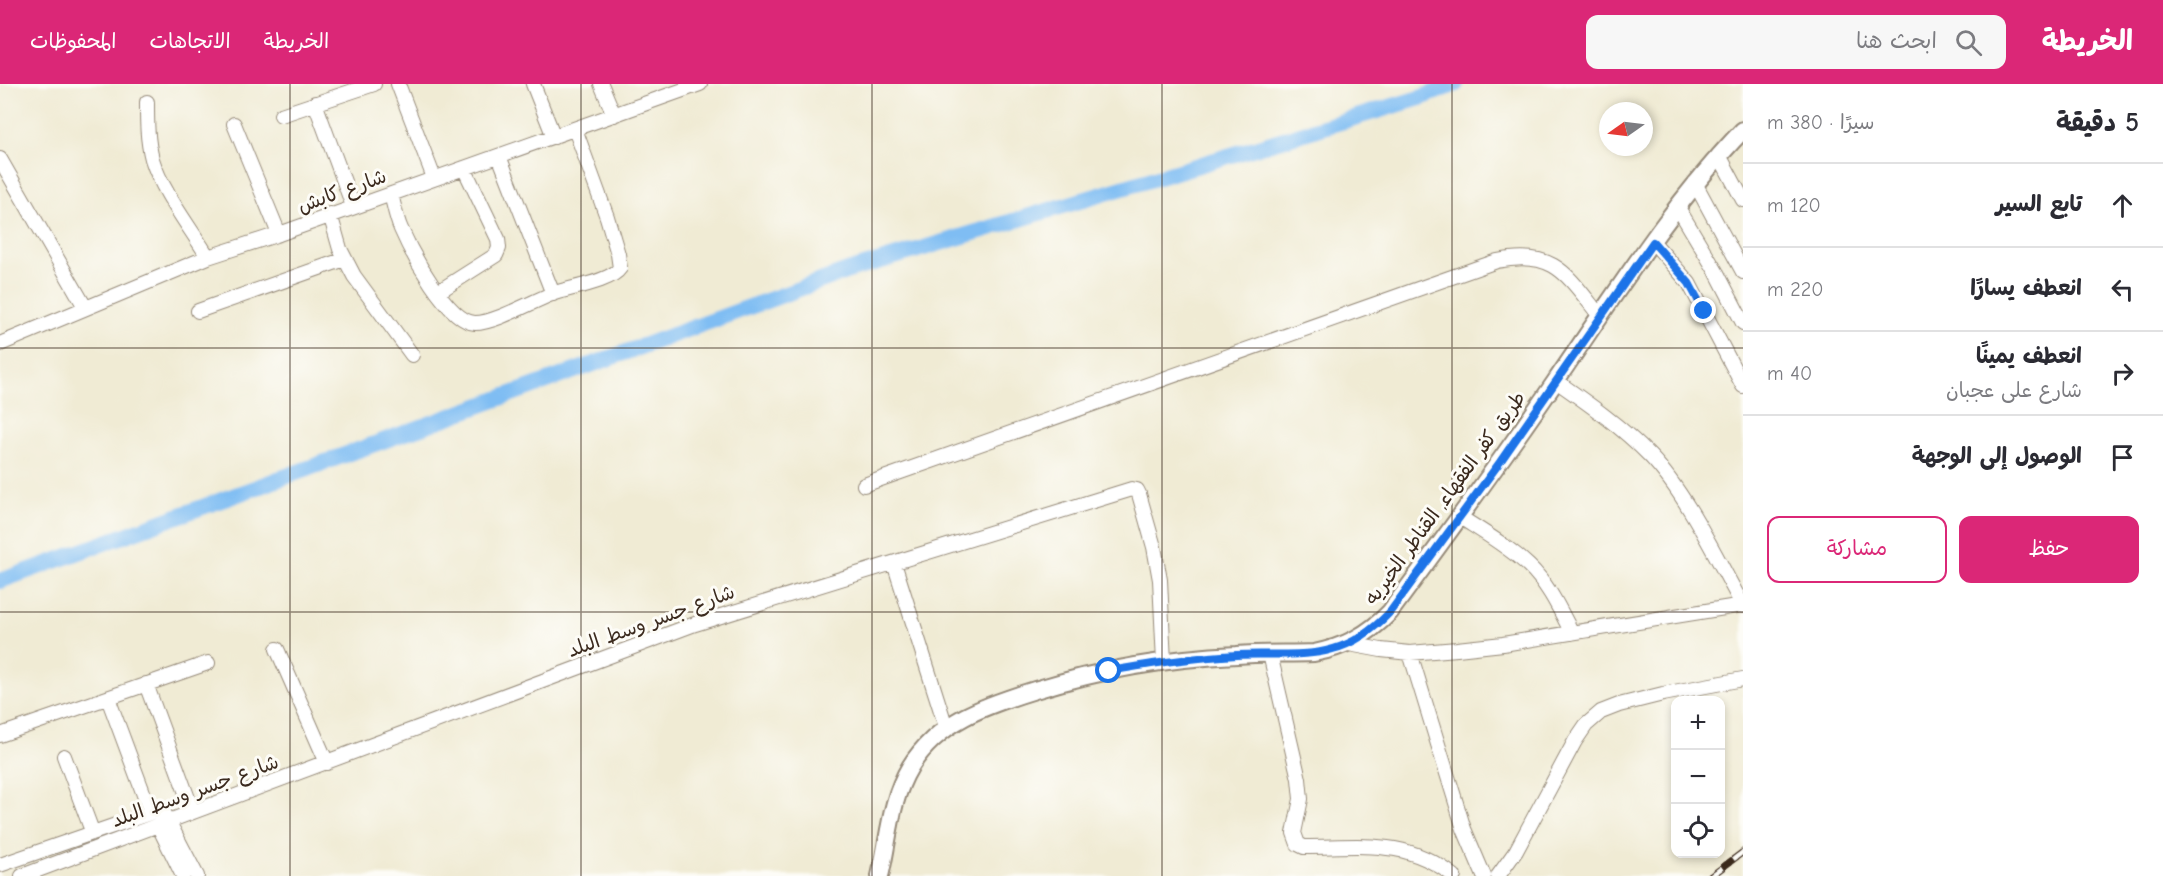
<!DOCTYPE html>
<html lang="ar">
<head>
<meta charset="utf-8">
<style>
  body { margin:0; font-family:"Comic Neue","Playpen Sans Arabic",sans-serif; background:#f7f7f7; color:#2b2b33; direction:rtl }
  .controls { position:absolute; right:18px; bottom:18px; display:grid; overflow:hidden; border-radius:12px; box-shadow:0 3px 9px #0003 }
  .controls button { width:54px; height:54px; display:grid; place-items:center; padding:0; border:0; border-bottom:2px solid #e1e1e2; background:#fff; color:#2b2b33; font:30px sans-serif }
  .compass { position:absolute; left:1599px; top:18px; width:54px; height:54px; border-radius:50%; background:#fff; box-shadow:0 3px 9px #0003; rotate:256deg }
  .stop { position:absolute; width:18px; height:18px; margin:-14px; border:4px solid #1a73e8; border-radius:50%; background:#fff }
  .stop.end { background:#1a73e8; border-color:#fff; box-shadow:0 2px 6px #0008 }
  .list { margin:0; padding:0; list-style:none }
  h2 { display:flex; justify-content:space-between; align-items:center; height:78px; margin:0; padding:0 24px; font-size:26px }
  h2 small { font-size:20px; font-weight:400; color:#7c7c81 }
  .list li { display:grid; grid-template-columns:39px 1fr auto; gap:18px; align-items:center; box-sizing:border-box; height:84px; padding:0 24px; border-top:2px solid #e1e1e2 }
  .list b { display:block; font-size:22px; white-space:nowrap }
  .list p { margin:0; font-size:20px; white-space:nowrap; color:#7c7c81 }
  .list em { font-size:20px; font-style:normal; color:#7c7c81 }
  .actions { display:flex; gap:12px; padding:18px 24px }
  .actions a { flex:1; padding:14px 0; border:2px solid #db2777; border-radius:12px; text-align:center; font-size:21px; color:#db2777 }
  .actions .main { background:#db2777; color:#fff }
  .icon { flex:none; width:33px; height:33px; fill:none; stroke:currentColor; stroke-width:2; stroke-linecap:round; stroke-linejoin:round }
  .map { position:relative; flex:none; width:1743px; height:792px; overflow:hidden; direction:ltr }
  header { display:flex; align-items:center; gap:36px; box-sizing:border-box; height:84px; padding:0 30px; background:#db2777; color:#fff }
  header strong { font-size:28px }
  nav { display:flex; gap:33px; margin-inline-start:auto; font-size:21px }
  .search { width:420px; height:54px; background:#f7f7f7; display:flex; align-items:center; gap:15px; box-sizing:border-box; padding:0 21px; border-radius:12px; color:#7c7c81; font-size:22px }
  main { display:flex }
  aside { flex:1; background:#fff }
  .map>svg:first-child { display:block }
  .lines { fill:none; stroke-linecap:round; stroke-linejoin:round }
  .canal { stroke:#7fbdf3; stroke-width:16 }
  .minor-casing { stroke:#968a79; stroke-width:16 }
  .tertiary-casing { stroke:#968a79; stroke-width:20 }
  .minor { stroke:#fff; stroke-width:14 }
  .tertiary { stroke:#fff; stroke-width:16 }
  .rail-casing { stroke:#3b2a1e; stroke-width:7 }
  .rail { stroke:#fdfcf7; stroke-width:4.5; stroke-dasharray:14; stroke-linecap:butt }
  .route { stroke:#1a73e8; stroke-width:8 }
  .grid { fill:none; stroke:#3b2a1e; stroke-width:1.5; stroke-opacity:0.55 }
  .labels { text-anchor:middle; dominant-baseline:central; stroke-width:6; stroke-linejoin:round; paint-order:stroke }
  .street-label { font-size:20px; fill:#3b2a1e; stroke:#fdfcf7 }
</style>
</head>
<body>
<header>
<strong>الخريطة</strong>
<div class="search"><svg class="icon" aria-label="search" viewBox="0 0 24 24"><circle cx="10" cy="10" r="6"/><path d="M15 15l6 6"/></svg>ابحث هنا</div>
<nav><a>الخريطة</a><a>الاتجاهات</a><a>المحفوظات</a></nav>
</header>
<main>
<aside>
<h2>5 دقيقة<small>سيرًا · 380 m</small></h2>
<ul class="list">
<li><svg class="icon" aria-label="ahead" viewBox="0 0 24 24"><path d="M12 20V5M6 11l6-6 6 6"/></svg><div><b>تابع السير</b></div><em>120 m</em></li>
<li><svg class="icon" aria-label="left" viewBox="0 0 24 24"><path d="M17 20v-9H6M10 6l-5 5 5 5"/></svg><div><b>انعطف يسارًا</b></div><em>220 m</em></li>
<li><svg class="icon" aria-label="right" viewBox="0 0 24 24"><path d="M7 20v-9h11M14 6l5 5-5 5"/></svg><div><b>انعطف يمينًا</b><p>شارع على عجبان</p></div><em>40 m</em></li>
<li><svg class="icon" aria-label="arrive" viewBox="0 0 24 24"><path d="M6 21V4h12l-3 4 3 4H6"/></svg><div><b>الوصول إلى الوجهة</b></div></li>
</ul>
<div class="actions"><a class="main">حفظ</a><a>مشاركة</a></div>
</aside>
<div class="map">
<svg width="1743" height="792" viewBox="0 0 1743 792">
  <rect width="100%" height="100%" fill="#fdfcf7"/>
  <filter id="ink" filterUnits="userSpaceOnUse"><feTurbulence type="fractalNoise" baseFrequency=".0167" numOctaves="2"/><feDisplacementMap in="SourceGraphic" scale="12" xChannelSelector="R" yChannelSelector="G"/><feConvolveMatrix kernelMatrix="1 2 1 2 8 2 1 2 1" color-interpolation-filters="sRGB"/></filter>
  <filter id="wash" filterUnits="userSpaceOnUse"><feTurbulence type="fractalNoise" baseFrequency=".008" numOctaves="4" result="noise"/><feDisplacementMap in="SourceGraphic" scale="24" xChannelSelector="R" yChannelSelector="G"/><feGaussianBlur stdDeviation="1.35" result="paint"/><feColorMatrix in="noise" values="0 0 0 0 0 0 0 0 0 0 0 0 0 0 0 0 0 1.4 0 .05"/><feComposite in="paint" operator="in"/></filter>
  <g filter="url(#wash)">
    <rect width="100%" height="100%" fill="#f0ebd4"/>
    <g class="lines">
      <path class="canal" d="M0,497L848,187L1423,13L1456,0"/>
    </g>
  </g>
  <g filter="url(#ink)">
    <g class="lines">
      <g class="minor-casing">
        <path id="minor" d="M398,0L434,94
          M533,0L554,53
          M601,0L614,31
          M147,18C147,38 147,56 152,75C162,108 190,143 208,173
          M315,19L353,122
          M281,31L374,0
          M234,40L279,150
          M1719,71L1743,116
          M499,72L553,210
          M0,75L85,223
          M1695,99L1743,188
          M391,110C394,121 396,134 401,145C411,168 448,238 475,239C495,239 533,217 552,210C568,204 611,198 620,184L618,170L607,133L575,45
          M1677,122L1717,189L1743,239
          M330,130L340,165L354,192L412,271
          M1653,158L1689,199L1743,302
          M438,208L496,171L499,164L498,155L464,84
          M198,227L345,175
          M0,260L208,173L279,150L700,0
          M1556,297C1589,320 1622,343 1650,372C1686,409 1717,475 1743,522
          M864,401L1497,177C1555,165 1567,191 1600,232
          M1460,433C1483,448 1509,463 1529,482C1548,500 1560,526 1572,549
          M894,479L946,643
          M1349,560L1381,566L1410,569L1457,565L1503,560L1743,521
          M277,565L327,679
          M1410,569L1464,745L1484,792
          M1270,570L1299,695L1301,715L1294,749L1298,760L1304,763C1362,763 1405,754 1454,792
          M146,600L193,728
          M108,614L150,727
          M0,651L208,579
          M64,672L92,747
          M158,741L183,792
          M0,781L162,725L197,792
          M22,792L695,540L1132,405L1137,406L1139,410L1154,463L1160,496L1164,578
          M1498,792L1516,767L1575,657L1586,641L1601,628L1619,621L1663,610L1743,595"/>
      </g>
      <g class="tertiary-casing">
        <path id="tertiary" d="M880,792C889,755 890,716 910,683C938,637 986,621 1035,606C1100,586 1169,574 1237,571C1262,569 1288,570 1314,569C1345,563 1368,551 1390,528C1446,452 1502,376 1555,298C1614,212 1671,121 1743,46"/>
      </g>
      <use href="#minor" class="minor"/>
      <use href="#tertiary" class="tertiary"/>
      <g class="rail-casing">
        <path id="rail" d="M1711,792L1743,768"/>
      </g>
      <use href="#rail" class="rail"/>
    </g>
  </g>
  <g class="lines" filter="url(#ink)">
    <path class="route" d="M1109,587C1151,580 1194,573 1237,571C1268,569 1303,574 1333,565C1356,559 1374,545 1390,528L1500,378L1653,158L1689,199L1704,227"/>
  </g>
  <path class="grid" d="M290,0V792M581,0V792M872,0V792M1162,0V792M1452,0V792M0,264H1743M0,528H1743"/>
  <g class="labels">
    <g class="street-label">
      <text transform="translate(342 107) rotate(-20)">شارع كابش</text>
      <text transform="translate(1445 414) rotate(-54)">طريق كفر الفقهاء, القناطر الخيريه</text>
      <text transform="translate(651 537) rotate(-20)">شارع جسر وسط البلد</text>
      <text transform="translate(195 707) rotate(-20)">شارع جسر وسط البلد</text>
    </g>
  </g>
</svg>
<div class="controls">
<button>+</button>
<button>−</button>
<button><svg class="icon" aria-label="locate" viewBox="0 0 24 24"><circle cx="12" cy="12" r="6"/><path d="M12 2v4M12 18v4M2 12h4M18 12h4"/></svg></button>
</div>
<svg class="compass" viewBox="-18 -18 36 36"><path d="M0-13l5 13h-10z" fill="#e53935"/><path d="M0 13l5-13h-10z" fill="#7c7c81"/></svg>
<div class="stop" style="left:1109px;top:587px"></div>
<div class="stop end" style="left:1704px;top:227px"></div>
</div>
</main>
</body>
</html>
